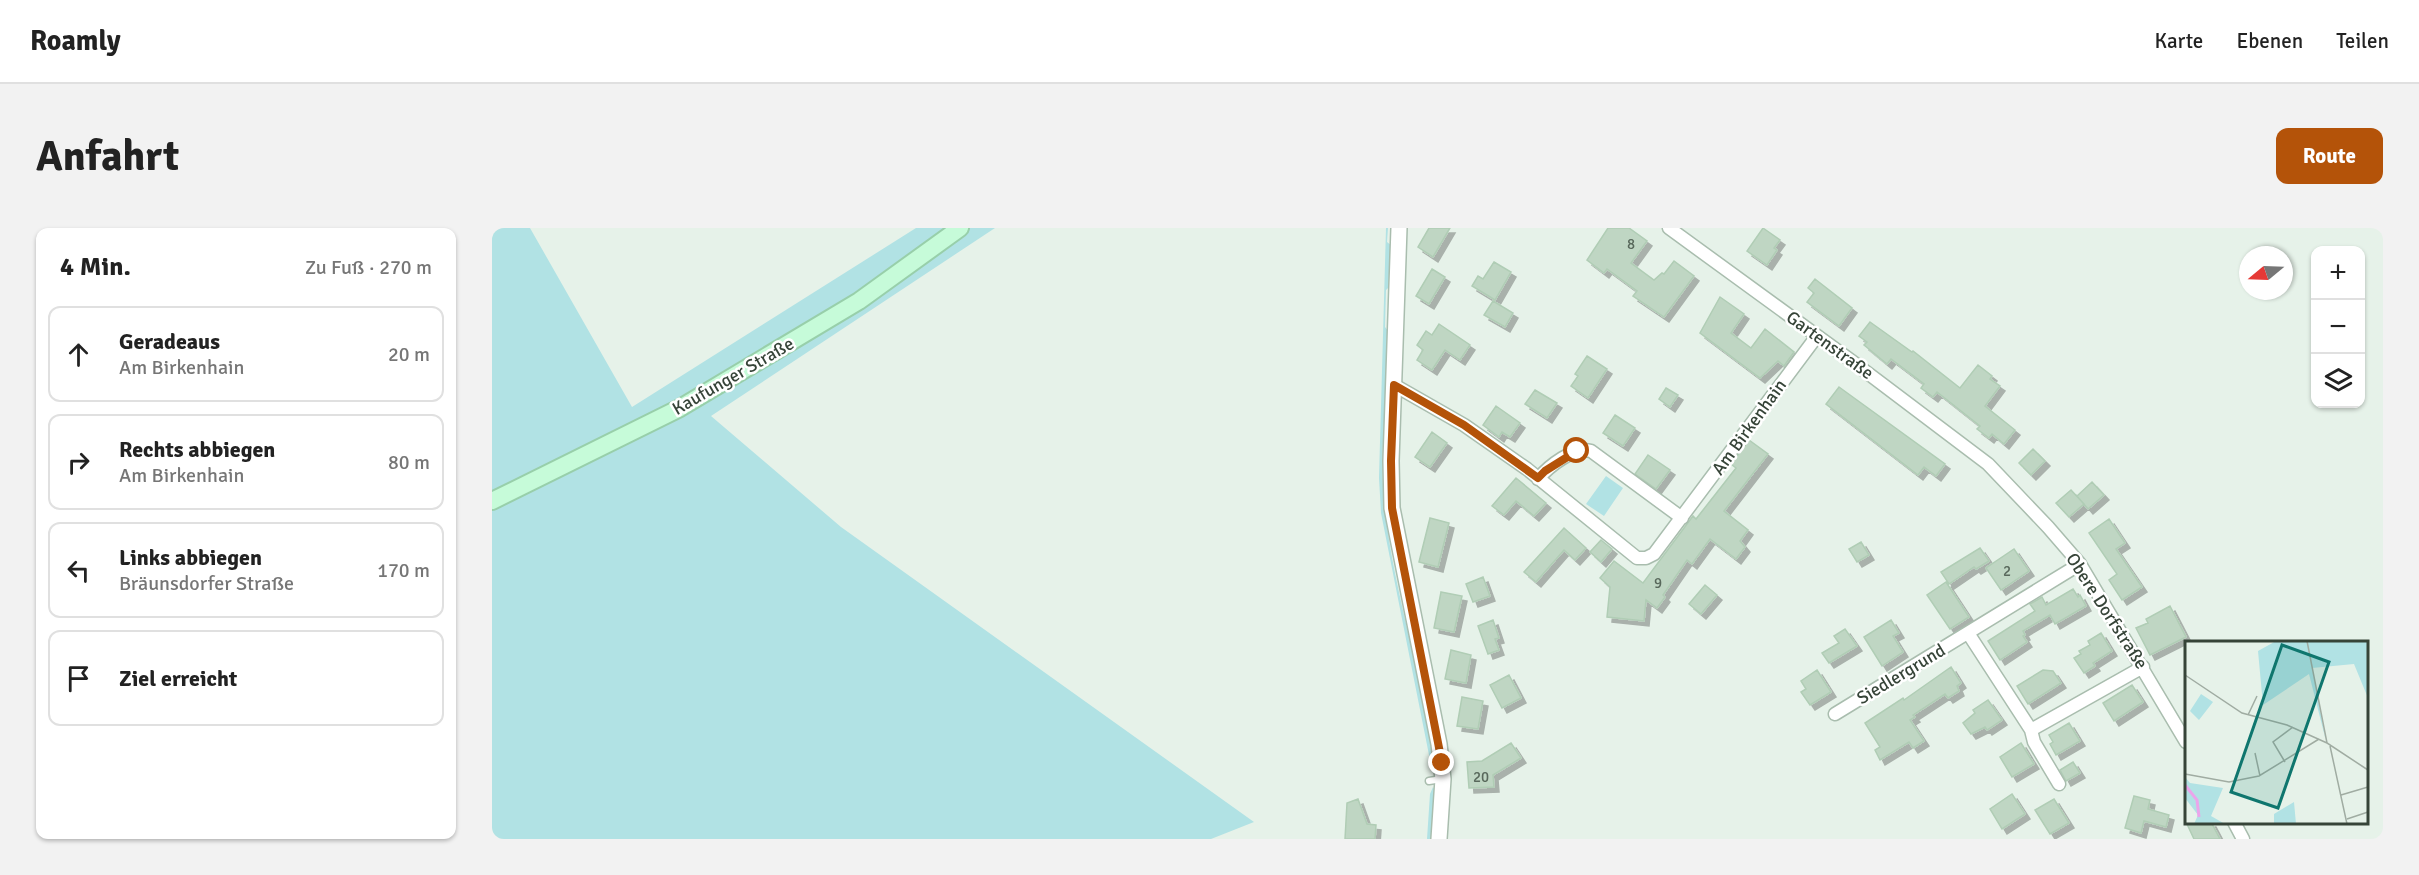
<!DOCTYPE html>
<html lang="de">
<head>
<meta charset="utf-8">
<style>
  body { margin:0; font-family:Signika,sans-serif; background:#f2f2f2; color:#222 }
  .controls { position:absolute; right:18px; top:18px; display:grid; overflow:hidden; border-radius:12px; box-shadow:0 2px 4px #0004 }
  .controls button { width:54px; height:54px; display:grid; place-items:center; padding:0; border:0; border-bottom:2px solid #e0e0e0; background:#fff; color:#222; font:30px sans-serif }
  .compass { position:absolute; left:1747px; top:18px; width:54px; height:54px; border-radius:50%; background:#fff; box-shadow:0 2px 4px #0004; rotate:251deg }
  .stop { position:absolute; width:18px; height:18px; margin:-14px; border:4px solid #b45309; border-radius:50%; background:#fff }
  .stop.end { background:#b45309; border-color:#fff; box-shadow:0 2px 6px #0008 }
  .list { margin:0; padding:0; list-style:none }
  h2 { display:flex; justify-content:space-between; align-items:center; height:78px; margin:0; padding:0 24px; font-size:26px }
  h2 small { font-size:20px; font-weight:400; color:#767676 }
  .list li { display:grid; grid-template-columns:39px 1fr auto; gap:18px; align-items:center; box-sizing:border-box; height:96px; margin:0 12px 12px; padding:0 12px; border:2px solid #e0e0e0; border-radius:12px }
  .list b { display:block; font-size:22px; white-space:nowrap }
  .list p { margin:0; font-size:20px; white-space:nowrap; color:#767676 }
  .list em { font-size:20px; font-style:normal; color:#767676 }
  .icon { flex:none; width:33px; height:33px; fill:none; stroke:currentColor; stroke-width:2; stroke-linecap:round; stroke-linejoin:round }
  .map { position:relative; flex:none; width:1891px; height:611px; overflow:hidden; border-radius:12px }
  header { display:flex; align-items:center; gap:36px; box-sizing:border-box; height:84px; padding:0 30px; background:#fff; border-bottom:2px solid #e0e0e0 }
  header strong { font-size:28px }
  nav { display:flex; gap:33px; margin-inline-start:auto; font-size:21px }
  .intro { display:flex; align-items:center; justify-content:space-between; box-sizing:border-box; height:144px; padding:0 36px }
  h1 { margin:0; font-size:42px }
  .button { padding:15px 27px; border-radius:12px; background:#b45309; color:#fff; font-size:21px; font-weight:700 }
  main { display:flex; gap:36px; padding:0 36px }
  aside { flex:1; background:#fff; border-radius:12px; box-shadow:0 2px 4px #0004 }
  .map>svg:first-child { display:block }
  .green { fill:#b1e2e4 }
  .building { fill:#bfd6c3; stroke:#b0cdb5; stroke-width:1.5; filter:url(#shadow) }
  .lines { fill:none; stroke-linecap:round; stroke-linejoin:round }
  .service-casing { stroke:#a9bdae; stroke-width:9 }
  .minor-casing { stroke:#a9bdae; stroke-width:15 }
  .tertiary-casing { stroke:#a9bdae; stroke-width:18 }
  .secondary-casing { stroke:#98cfaa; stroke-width:20 }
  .service { stroke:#fff; stroke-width:6 }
  .minor { stroke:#fff; stroke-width:12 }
  .tertiary { stroke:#fff; stroke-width:15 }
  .secondary { stroke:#c6fbd9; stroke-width:16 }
  .route { stroke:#b45309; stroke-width:8 }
  .labels { text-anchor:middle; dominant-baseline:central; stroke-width:5; stroke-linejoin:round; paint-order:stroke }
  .number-label { font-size:15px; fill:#58685b }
  .street-label { font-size:18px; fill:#364438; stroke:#fff }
  .inset-river { fill:none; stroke:#eba5eb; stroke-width:3 }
  .inset-road { fill:none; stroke:#a0aca2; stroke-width:1.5 }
  .view { fill:#0f766e; fill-opacity:0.15; stroke:#0f766e; stroke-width:3 }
  .inset-edge { fill:none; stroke:#364438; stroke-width:3 }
</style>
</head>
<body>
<header>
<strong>Roamly</strong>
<nav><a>Karte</a><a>Ebenen</a><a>Teilen</a></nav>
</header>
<div class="intro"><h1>Anfahrt</h1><a class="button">Route</a></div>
<main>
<aside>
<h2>4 Min.<small>Zu Fuß · 270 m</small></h2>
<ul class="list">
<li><svg class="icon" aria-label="ahead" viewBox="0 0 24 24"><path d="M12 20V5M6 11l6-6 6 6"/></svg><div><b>Geradeaus</b><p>Am Birkenhain</p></div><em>20 m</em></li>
<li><svg class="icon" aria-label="right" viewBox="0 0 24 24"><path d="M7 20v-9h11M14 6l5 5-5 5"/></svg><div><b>Rechts abbiegen</b><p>Am Birkenhain</p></div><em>80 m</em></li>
<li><svg class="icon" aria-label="left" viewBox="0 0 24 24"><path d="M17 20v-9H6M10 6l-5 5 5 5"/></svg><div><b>Links abbiegen</b><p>Bräunsdorfer Straße</p></div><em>170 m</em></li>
<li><svg class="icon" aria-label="arrive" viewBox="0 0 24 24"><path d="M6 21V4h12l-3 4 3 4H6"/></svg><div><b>Ziel erreicht</b></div></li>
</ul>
</aside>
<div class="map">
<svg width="1891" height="611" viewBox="0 0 1891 611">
  <defs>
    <filter id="shadow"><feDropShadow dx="5" dy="5" stdDeviation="0" flood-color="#0004"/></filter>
  </defs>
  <rect width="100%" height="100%" fill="#e6f2e9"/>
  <path class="green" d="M0,0H38L140,179L424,0H503L219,188L349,299L762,594L719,611H0Z
    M894,0H896L895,14L900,18L899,57L894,62L893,99L897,104C896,163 886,224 893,283C903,369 932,453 943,539L939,537L889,285L887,250Z
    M1114,248L1131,260L1112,288L1094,276Z
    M941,559L944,564L941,611H935L938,566Z"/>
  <path class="building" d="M937,0H958L941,29L926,19Z
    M1116,0H1137L1155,13L1139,35L1162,52L1170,45L1172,46L1182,33L1202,48L1172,89L1141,68L1145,63L1115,41L1112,45L1095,32Z
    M1271,0L1288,12L1282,20L1285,22L1275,37L1255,23Z
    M1002,34L1019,44L1003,72L980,58L986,48L991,51Z
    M940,41L953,49L937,76L924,68Z
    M1323,51L1360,80L1347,98L1315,74L1322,65L1316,60Z
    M1228,69L1252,86L1239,105L1259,120L1273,101L1302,124L1292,138L1286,133L1268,150L1208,105Z
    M1001,73L1021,85L1013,99L992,87Z
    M1378,94L1420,124L1421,123L1468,160L1486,137L1500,148L1498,151L1508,158L1493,178L1523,202L1512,216L1500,206L1497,210L1485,201L1488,198L1445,164L1441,169L1429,160L1432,156L1399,131L1395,136L1372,117L1375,114L1367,108Z
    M947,96L978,117L968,132L953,122L940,142L925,132L931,122L925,117L934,103L940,107Z
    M1095,128L1115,141L1096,170L1079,158L1086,148L1083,146Z
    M1347,159L1453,236L1444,248L1432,239L1426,247L1334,176Z
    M1174,160L1186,167L1178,179L1167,171Z
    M1043,162L1065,175L1055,190L1033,176Z
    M1004,178L1028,195L1018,209L1010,204L1007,209L991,197Z
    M1123,187L1143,200L1131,218L1111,205Z
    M940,204L955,215L938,239L923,229Z
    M1257,212L1276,226L1232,283L1256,302L1248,313L1253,319L1244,331L1218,311L1200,336L1195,332L1171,367L1173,369L1165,380L1154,372L1152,393L1115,389L1118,359L1108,350L1122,333L1151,355L1201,288L1204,291L1244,240L1239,236Z
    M1541,221L1553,233L1539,247L1527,235Z
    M1156,227L1178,242L1164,261L1143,246Z
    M1024,250L1054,275L1042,288L1024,273L1012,287L1000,278Z
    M1600,254L1612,267L1596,281L1585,268Z
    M1579,262L1592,276L1577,289L1564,275Z
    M938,290L957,295L946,339L927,334Z
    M1617,291L1633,315L1624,321L1650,359L1630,372L1617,352L1625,346L1597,305Z
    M1072,300L1094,320L1083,332L1072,322L1044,354L1032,344Z
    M1109,312L1120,321L1109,334L1098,324Z
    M1369,314L1377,327L1365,334L1357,321Z
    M1488,320L1497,333L1484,341L1482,339L1457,356L1449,344Z
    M1522,321L1537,343L1509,362L1494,340Z
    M991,349L998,368L981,374L974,356Z
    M1454,354L1477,389L1458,401L1435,367Z
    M1213,357L1225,367L1209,386L1197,376Z
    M1581,361L1586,369L1588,367L1594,378L1563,396L1558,387L1531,403L1533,407L1531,408L1535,414L1508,432L1496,413L1543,383L1538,376L1550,369L1554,377Z
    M949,364L970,368L962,404L942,400Z
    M1678,378L1694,409L1658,427L1644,400L1656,395L1654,391Z
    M1001,392L1007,410L1003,411L1007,422L996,426L986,398Z
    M1399,392L1407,405L1401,408L1411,424L1390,438L1372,409Z
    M1353,401L1365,418L1337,435L1330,425L1347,415L1342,408Z
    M1609,405L1620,423L1601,435L1603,438L1592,445L1582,430L1589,426L1587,423L1598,417L1596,413Z
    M959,422L979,427L974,455L953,451Z
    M1459,439L1469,455L1465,458L1467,463L1456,470L1453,466L1421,487L1423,489L1418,492L1432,513L1421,520L1417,514L1388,532L1383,522L1388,519L1373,495L1411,470L1412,472Z
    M1325,442L1339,464L1318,477L1309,464L1314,461L1309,453Z
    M1551,442L1561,443L1569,455L1536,476L1525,458Z
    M1017,447L1029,470L1010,480L998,457Z
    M1640,457L1651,474L1622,493L1611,475Z
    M970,469L991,473L986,501L965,498Z
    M1496,472L1510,492L1495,502L1493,499L1479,506L1471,495L1483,485L1481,482Z
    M1577,495L1588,513L1564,527L1558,516L1561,514L1557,507Z
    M1019,515L1029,530L1001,547L1002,559L977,560L975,534L990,533Z
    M1529,515L1542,536L1520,549L1508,529Z
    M1581,534L1588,545L1574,553L1568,542Z
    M1520,566L1533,586L1510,601L1498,581Z
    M1642,568L1658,572L1656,581L1677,587L1674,599L1652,593L1649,605L1633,600Z
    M866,571L875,596L884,597L883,611H853L855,575Z
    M1562,571L1577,595L1558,606L1543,582Z
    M1694,594H1719L1728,611H1702Z"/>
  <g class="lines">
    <g class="service-casing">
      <path id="service" d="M937,553L950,551"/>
    </g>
    <g class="minor-casing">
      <path id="minor" d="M1177,0L1361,134L1496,236L1556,299L1588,336L1694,514
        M902,157L972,197L1035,241L1145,330H1154L1162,326L1325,108
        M1046,251C1057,238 1082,218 1099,223L1190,290
        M1476,405L1539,502L1542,514L1567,556
        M1343,486L1588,336
        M1539,502L1651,439
        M1742,594L1751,611"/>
    </g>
    <g class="tertiary-casing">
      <path id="tertiary" d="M907,0L899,233L900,280L947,516L951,551L947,611"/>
    </g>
    <g class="secondary-casing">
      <path id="secondary" d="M0,273L188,180L367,73L468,0"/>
    </g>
    <use href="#service" class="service"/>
    <use href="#minor" class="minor"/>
    <use href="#tertiary" class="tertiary"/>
    <use href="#secondary" class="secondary"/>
  </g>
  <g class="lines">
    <path class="route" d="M950,535L900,280L899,233L902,157L972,197L1046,250L1053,243L1085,223"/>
  </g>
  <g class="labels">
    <g class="number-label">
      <text x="1139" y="16">8</text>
      <text x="1515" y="343">2</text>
      <text x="1166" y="355">9</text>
      <text x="989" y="549">20</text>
    </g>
    <g class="street-label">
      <text transform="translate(1338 117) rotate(36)">Gartenstraße</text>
      <text transform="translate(241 148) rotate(-30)">Kaufunger Straße</text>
      <text transform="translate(1257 199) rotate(-54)">Am Birkenhain</text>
      <text transform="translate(1615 383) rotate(57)">Obere Dorfstraße</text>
      <text transform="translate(1409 446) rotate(-31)">Siedlergrund</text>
    </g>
  </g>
  <g transform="translate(1693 413)">
    <rect width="183" height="183" fill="#e6f2e9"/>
    <path d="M91,0L183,1V57L169,23L127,27L141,100L124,33L78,64L73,10ZM16,53L28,61L14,79L5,70ZM0,136L5,142L38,147L26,175L40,183H9L13,174L0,157ZM109,161L111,183H89V173Z" fill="#b1e2e4"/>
    <path class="inset-river" d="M0,144L12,159L14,176"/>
    <path class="inset-road" d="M122,0L142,102L183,129M0,34L57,72L102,84L142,102M63,74L72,55M145,105L162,183M70,112L75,135M100,121L88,101L108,86M0,133L44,141L74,135L134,98M156,154L183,146M162,178L183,171"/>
    <path class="view" d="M97,4L144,21L93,167L46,151Z"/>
    <rect width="183" height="183" class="inset-edge"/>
  </g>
</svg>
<div class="controls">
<button>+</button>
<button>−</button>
<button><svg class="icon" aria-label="layers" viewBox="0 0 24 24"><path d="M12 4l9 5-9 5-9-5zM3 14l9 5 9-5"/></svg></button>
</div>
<svg class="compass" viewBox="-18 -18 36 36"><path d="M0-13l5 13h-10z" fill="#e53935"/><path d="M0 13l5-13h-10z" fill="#767676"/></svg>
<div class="stop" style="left:1085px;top:223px"></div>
<div class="stop end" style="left:950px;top:535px"></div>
</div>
</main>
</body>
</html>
